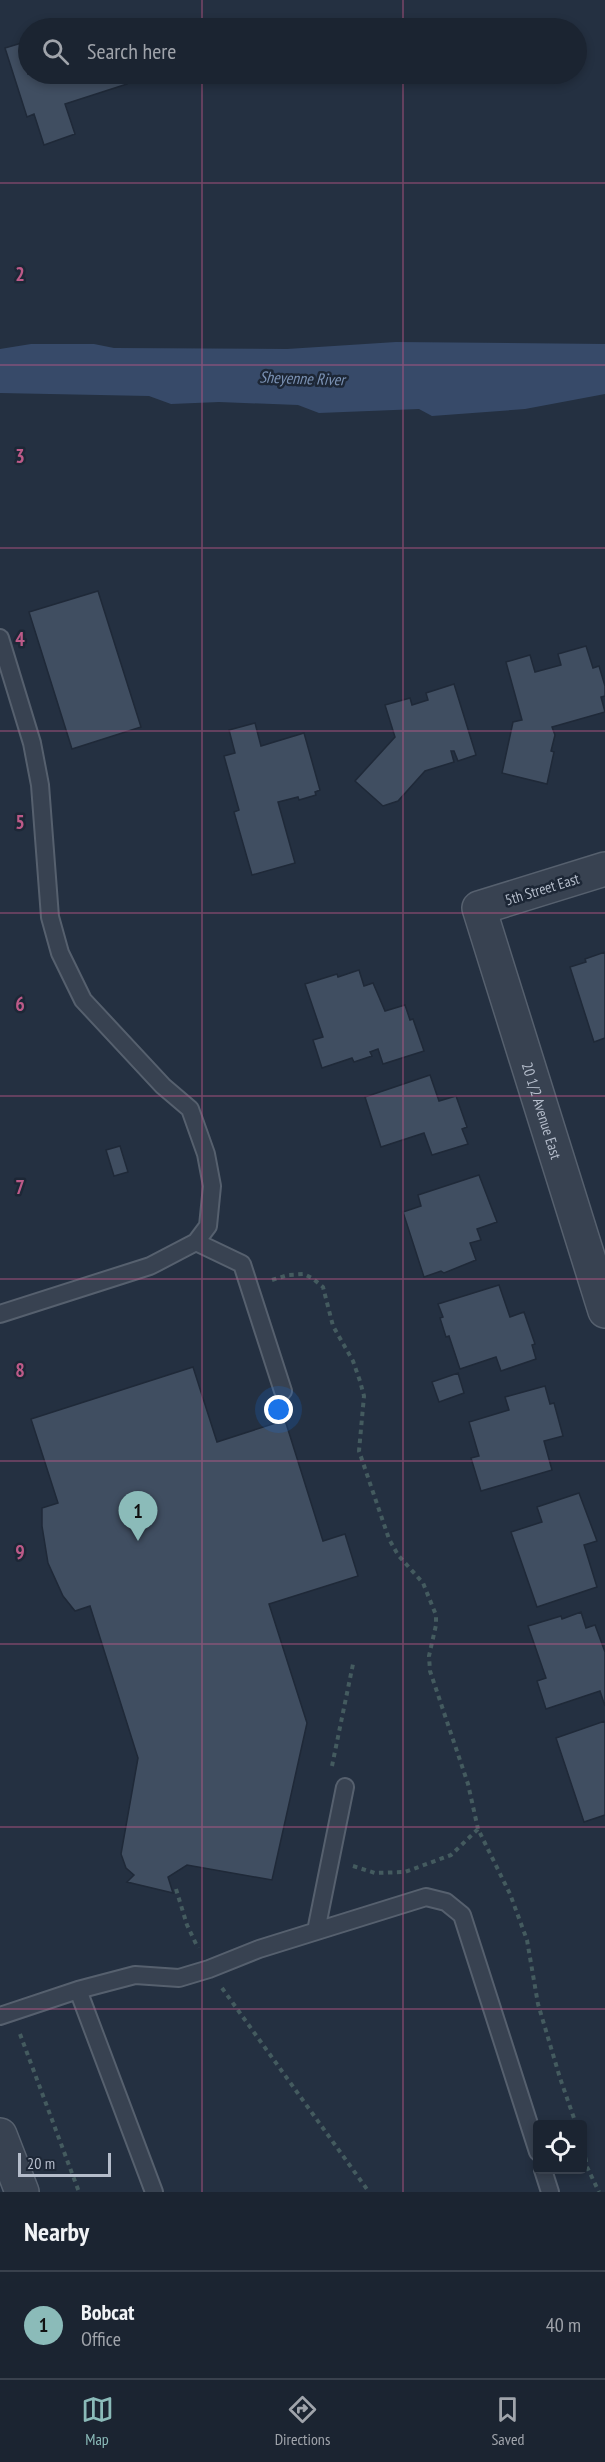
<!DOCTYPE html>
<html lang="en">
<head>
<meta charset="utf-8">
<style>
  body { margin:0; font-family:"PT Sans Narrow",sans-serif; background:#242c39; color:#f1f3f6 }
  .controls { position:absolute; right:18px; bottom:18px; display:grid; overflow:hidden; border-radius:6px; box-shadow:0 3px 9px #0003 }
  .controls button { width:54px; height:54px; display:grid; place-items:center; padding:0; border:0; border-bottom:2px solid #39414d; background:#1b2431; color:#f1f3f6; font:30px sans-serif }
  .scale { position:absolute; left:18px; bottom:15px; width:93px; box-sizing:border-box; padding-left:6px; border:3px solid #b5bdcb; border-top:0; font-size:16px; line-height:21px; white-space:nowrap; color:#b5bdcb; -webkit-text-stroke:4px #1d2736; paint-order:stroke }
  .you { position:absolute; left:279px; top:1410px; width:21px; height:21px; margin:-15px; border:4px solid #fff; border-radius:50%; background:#1a73e8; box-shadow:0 0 0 9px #1a73e833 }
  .badge { display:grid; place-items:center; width:39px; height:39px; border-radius:50%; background:#8bbbb9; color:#111; font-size:20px; font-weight:700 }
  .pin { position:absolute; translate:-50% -50px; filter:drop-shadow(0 2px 3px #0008) }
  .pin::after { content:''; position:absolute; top:32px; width:21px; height:18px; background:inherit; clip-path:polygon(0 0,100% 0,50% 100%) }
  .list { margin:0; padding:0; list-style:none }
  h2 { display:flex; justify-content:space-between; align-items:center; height:78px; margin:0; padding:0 24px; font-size:26px }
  h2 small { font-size:20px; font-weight:400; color:#a0a4ab }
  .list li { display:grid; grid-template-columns:39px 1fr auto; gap:18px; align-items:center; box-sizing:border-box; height:108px; padding:0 24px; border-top:2px solid #39414d }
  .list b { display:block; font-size:22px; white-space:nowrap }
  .list p { margin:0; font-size:20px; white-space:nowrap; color:#a0a4ab }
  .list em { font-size:20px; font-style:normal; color:#a0a4ab }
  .icon { flex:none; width:33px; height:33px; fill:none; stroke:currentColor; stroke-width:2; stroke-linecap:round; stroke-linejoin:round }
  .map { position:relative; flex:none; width:605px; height:2192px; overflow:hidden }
  .search { position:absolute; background:#1b2431; box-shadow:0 3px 9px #0003; left:18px; right:18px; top:18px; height:66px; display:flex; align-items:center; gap:15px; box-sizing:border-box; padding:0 21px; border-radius:33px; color:#a0a4ab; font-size:22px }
  .sheet { height:186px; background:#1b2431 }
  nav { display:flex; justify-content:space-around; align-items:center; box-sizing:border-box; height:84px; border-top:2px solid #39414d; background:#1b2431; font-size:16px; color:#a0a4ab }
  nav a { display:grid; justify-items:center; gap:3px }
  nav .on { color:#8bbbb9 }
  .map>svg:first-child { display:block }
  .water { fill:#374a69 }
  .building { fill:#404e61; stroke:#1f2938; stroke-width:1.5 }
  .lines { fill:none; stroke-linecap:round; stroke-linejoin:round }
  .service-casing { stroke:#56606e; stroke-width:20 }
  .minor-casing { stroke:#56606e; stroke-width:36 }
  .path { stroke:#445b5f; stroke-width:4; stroke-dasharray:4.5 4.5; stroke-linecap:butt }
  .service { stroke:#384251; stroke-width:16 }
  .minor { stroke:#384251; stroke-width:33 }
  .grid { fill:none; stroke:#bd5a88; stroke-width:1.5; stroke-opacity:0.55 }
  .labels { text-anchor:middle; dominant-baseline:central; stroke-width:5; stroke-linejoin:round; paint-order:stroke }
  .street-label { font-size:15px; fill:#b5bdcb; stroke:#1d2736 }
  .water-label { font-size:16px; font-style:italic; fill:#7b92b4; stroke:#1d2736 }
  .grid-label { font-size:20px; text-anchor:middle; font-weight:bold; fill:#bd5a88; stroke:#1d2736; stroke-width:5; stroke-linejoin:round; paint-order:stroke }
</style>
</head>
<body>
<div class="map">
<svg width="605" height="2192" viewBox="0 0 605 2192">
  <rect width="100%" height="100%" fill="#243041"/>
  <path class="water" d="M396,342L605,344V394L525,409L432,416L419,409L319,413L298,405L219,402L171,404L149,396L0,393V349L31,344H94L114,348L287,349Z"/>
  <path class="building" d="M28,41V74H123L127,84L65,104L75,134L44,145L34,114L27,117L5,48Z
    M98,591L141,727L72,749L29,612Z
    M586,646L593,668L599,666L605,686V696L601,697L605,712L552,727L555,735L551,751L554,752L547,784L502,773L513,722L522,720L506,662L530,655L535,672L561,665L558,654Z
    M454,684L476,755L458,761L454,751H451L454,762L425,771L398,801L383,806L355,781L395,737L385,705L410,698L412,705L428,700L426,693Z
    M255,723L261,746L304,733L320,790L315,792L316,795L299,800L298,797L278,802L295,863L252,875L234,812L239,810L224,756L235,753L229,730Z
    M605,952V1038L594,1042L570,967L586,962L585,959Z
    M359,970L364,986L373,983L385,1011L405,1005L410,1020L413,1019L424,1051L383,1064L378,1049L370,1052L372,1056L354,1062L352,1058L322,1068L313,1040L323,1037L305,984L337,974L338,977Z
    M430,1075L439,1101L456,1096L467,1127L462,1129L468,1144L432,1155L424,1133L381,1147L365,1097Z
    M120,1146L128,1172L114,1176L106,1150Z
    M479,1175L497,1222L477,1229L481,1240L470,1243L476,1260L444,1273L441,1271L424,1277L403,1212L421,1206L418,1195Z
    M499,1285L510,1317L524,1312L535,1344L532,1345L536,1359L501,1371L496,1357L460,1369L449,1336L446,1337L440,1318L443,1317L438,1304Z
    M193,1367L217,1442L285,1420L323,1541L345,1534L358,1576L269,1604L307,1723L272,1880L187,1865L168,1877L173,1893L127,1882L134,1875L126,1868L121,1854L138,1758L90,1606L75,1611L63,1596L48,1563L42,1526V1508L58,1503L31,1419Z
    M458,1373L464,1393L439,1402L432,1382Z
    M545,1386L550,1404L554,1403L563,1436L544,1441L552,1470L481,1491L471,1458L479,1456L469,1422L509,1410L505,1397Z
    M579,1493L597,1541L584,1545L597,1587L537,1607L511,1532L542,1522L537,1507Z
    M581,1612L586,1628L595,1625L605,1652V1706L600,1691L546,1709L537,1681L546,1678L528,1626L561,1616L562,1619Z
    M605,1721V1815L584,1822L556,1738Z"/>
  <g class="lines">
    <g class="service-casing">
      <path id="service" d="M0,638L32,743L40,785L50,917L60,953L83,1000L163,1086L190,1109L206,1154L212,1186L208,1226L196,1242L150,1266L0,1314
        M196,1242L242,1264L283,1391
        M316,1931L345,1787
        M78,1990L135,1975L179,1978L209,1969L259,1949L426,1897L446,1902L462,1915L538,2152
        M0,2016L78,1990L154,2192
        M543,2170L550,2192"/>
    </g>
    <g class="minor-casing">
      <g id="minor">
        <path id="s1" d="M605,869L479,908L605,1311"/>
        <path d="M0,2135L22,2192"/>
      </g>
    </g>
    <path class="path" d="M272,1280L288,1275L304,1274L312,1278L323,1287L333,1326L353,1361L360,1381L364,1396L359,1451L389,1539L398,1555L423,1583L436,1615V1625L429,1656L430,1671L468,1784L478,1829
      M332,1766L353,1664
      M353,1866L375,1873L405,1872L451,1855L478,1829L510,1894L527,1940L538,2004L560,2078L576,2124
      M176,1889L187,1925L198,1948
      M222,1988L369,2192
      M20,2034L79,2192
      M582,2140L587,2167L599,2192"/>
    <use href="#service" class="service"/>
    <use href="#minor" class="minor"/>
  </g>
  <path class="grid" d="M202,0V28M403,0V28M202,74V2192M403,74V2192M0,183H605M0,365H605M0,548H605M0,731H605M0,913H605M0,1096H605M0,1279H605M0,1461H605M0,1644H605M0,1827H605M0,2009H605"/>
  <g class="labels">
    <g class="street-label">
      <text transform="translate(542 889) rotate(-17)">5th Street East</text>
      <text stroke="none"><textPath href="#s1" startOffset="344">20 1/2 Avenue East</textPath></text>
    </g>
    <g class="water-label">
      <text transform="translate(302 378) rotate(2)">Sheyenne River</text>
    </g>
  </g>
  <g class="grid-label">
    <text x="20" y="281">2</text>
    <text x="20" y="463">3</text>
    <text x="20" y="646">4</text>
    <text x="20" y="829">5</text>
    <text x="20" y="1011">6</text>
    <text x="20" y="1194">7</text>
    <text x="20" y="1377">8</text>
    <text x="20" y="1559">9</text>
  </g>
</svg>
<div class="controls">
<button><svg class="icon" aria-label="locate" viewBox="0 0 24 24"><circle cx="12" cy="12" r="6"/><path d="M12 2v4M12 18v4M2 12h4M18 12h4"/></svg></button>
</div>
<div class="scale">20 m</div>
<div class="you"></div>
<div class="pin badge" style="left:138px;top:1541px">1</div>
<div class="search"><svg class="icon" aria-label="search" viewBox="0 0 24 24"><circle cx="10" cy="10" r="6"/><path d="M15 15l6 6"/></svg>Search here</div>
</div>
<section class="sheet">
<h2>Nearby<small></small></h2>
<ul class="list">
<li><span class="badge">1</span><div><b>Bobcat</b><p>Office</p></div><em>40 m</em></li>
</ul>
</section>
<nav>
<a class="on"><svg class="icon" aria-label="map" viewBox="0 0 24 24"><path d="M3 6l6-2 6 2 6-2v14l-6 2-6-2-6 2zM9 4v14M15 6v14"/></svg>Map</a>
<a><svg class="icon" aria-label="directions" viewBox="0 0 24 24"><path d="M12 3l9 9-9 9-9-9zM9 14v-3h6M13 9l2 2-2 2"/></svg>Directions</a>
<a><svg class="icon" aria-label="saved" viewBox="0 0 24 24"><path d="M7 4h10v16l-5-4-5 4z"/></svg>Saved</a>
</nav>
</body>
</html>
